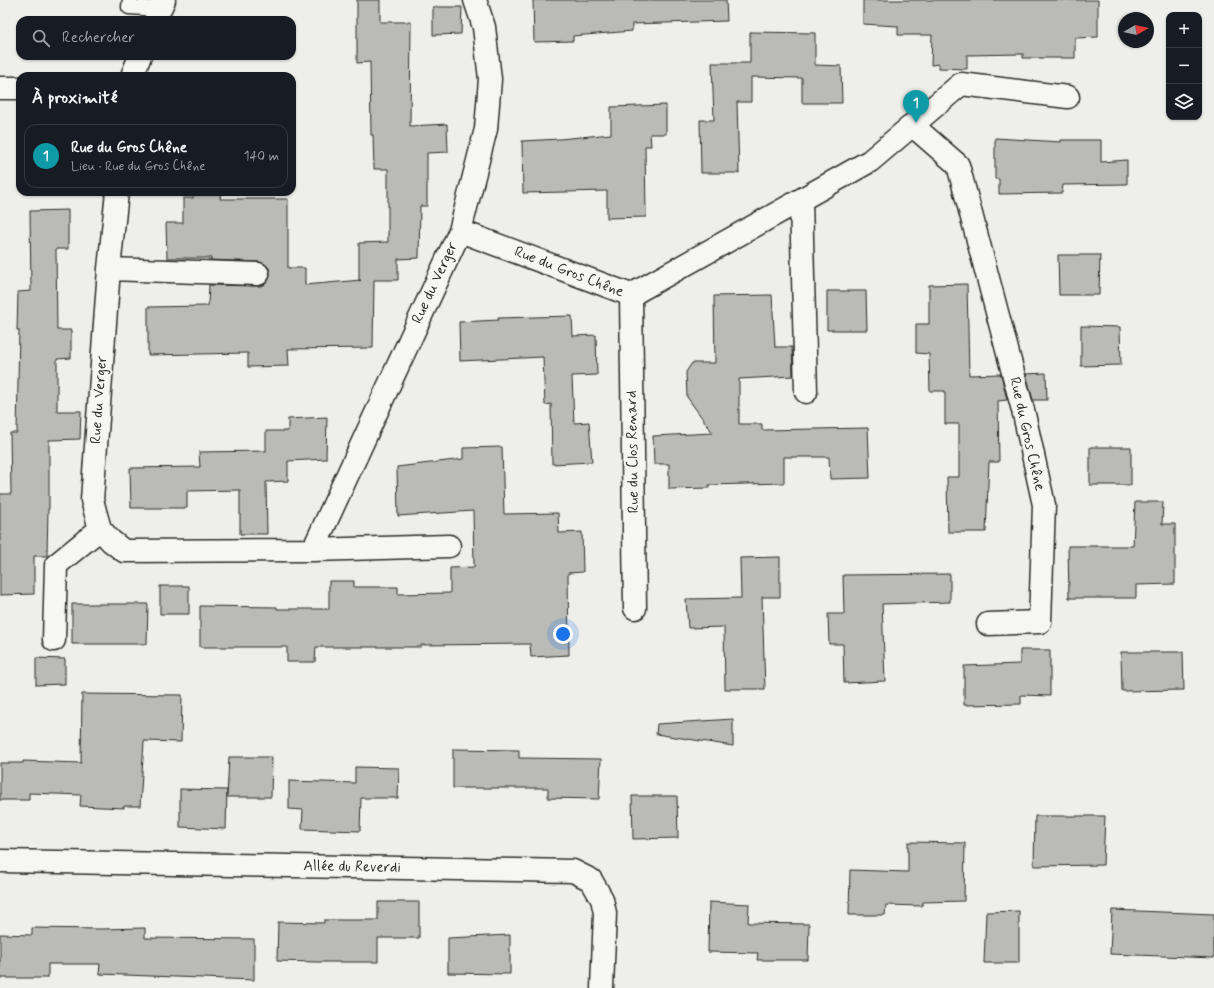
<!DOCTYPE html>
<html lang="fr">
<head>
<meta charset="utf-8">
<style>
  body { margin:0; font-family:Mynerve,sans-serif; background:#242831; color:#f1f3f6 }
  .controls { position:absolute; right:12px; top:12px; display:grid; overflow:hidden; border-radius:8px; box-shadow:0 1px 3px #0004 }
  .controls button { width:36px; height:36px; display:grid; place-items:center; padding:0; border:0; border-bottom:1px solid #363941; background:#171b24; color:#f1f3f6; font:20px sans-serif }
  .compass { position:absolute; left:1118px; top:12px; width:36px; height:36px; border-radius:50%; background:#171b24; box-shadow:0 1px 3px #0004; rotate:81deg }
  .you { position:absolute; left:563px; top:634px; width:14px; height:14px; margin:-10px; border:3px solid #fff; border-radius:50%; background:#1a73e8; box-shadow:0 0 0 6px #1a73e833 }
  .badge { display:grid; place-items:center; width:26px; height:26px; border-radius:50%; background:#c8321e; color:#fff; font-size:13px; font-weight:700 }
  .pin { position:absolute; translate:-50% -33px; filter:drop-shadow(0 1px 2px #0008) }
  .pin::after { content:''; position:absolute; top:21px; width:14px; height:12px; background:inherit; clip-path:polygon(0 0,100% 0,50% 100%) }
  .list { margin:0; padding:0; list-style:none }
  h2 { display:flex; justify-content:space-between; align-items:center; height:52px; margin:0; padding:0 16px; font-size:17px }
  h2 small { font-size:13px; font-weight:400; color:#9ea1a6 }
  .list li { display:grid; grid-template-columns:26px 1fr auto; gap:12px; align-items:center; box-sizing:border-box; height:64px; margin:0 8px 8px; padding:0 8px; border:1px solid #363941; border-radius:12px }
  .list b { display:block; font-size:15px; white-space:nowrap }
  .list p { margin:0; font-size:13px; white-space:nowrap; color:#9ea1a6 }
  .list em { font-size:13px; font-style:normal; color:#9ea1a6 }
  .icon { flex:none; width:22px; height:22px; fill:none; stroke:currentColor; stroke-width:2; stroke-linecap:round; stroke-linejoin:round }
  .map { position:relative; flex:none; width:1214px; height:988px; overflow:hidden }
  .search { position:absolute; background:#171b24; box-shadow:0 1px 3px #0004; left:16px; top:16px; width:280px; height:44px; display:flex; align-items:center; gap:10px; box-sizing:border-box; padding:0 14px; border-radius:12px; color:#9ea1a6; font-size:15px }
  .panel { position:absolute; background:#171b24; box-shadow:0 1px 3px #0004; left:16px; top:72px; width:280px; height:124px; border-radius:12px }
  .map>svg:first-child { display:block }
  .building { fill:#babab7; stroke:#2b2b2b }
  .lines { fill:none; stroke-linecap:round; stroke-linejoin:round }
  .lane-casing { stroke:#2b2b2b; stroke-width:17 }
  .street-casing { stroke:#2b2b2b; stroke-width:25 }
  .lane { stroke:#f6f6f2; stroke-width:14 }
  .street { stroke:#f6f6f2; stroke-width:22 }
  .labels { text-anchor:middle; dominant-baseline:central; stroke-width:4; stroke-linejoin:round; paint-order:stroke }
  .street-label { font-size:15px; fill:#2b2b2b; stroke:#f6f6f2 }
</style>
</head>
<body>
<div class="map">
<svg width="1214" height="988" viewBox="0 0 1214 988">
  <rect width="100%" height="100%" fill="#eeeeea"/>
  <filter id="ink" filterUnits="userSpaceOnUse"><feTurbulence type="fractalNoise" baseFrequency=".025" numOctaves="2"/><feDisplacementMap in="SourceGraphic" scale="8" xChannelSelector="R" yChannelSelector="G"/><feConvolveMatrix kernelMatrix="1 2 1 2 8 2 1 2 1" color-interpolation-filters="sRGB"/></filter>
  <g filter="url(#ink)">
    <path class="building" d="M357,0H380V22H411L410,126L447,124L448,152L427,153V206H420L419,258L398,259V280H374L373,348L288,349L289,366L248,367V353L148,355V307L208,306L209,285L258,286L264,285L268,281L270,275L269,268L265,264L259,262L210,260L211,258H167L166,223H183V198H193V192H221L220,199H288V268H305V285L361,280L359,281V243L388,242V169H374L373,135H371L370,62L357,63Z
      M533,0H726L727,21L632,24V31L573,36V41L534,42Z
      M863,0H1098V37L1075,38V58H1023V54L967,55V69L939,68V64L931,65L932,35H898V26L863,24Z
      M433,7H462L461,34L433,35Z
      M750,32L815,33V65L841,66L842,103H802V78L751,77V102H737L739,173H701L700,120H714L712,63H750Z
      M666,105V134H650L651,146H645L646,217L607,218V191L523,193L522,141L560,139L611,134V107Z
      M995,138L1061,142V140H1101V162L1127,160V184L1063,185L1062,193L999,194V179H995Z
      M68,210V249H56L57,330H71V358L57,359V411H81L80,439L49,440V509H48L47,556H34V594L0,595V494H11L10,433H17L19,330H17L18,292L31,291L30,211Z
      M1058,255H1100L1099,295H1059Z
      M967,284L969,375L1001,374L1007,400L998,401L999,462H989L986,532H948L947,477H959V424H945V391H930L929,354L916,353V324H929V285Z
      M827,291H866L867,330H827Z
      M772,295L775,347H792L793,376L739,379V424H762V430L868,428L870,478L830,479L829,457H784V483L709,485V488L669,489V464H654L653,436L713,433L687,397L686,372L692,363H715L714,296Z
      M572,316L573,336L596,335L597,375L572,376L574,423L589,422L592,462L552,464L551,404L545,405L543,357L460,361L459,322L499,320L498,318Z
      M1081,326L1120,327L1121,365L1081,366Z
      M1046,373L1047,400H1033L1026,374Z
      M327,417L326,459L288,461V481L266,482L267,534H240V490L187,491V508H131L130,468L200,467L199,452L266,451V431H288V419Z
      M502,447L504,514L558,513L559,533L582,532L583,572L568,573L569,655L531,657L530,644L421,645V647H316L315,662H287V647H200V606L277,607V609H329V581H354V587H398V594L450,593V568L474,567L473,511L398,516L397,467L463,459V448Z
      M1090,447H1131V485H1090Z
      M1135,502H1163L1162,524H1175V584L1136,585V598H1069L1068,546H1133Z
      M780,557V597H762L765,689H725L724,627L688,628L686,599L741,598L740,558Z
      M950,574V602L882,604L885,681L844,683L843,644H829L828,614H844L843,575Z
      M160,586H189V614H160Z
      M72,604H148L147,644H72Z
      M1020,650H1050V696L1021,695V704L964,705V666L1020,664Z
      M1121,652H1183L1184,690L1122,691Z
      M36,658L65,659V684L36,685Z
      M82,694L182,695L181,742L144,741L140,806H124V808L80,806L81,795L29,793V800H0V763H23V761L81,763Z
      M733,719V746L656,734L657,724Z
      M453,749L519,750V758L601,759L599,799L548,798V788H453Z
      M229,757H272L271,797H227Z
      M355,767L399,768L398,798H361L360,831L302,829L303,810L289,809V781L355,783Z
      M180,789L227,790L226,829L180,827Z
      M632,796H677L678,838L633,839Z
      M1035,816H1105L1103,865L1034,866Z
      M908,842L965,843L964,901L923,902L922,906L886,905L885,915H849L850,870L908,872Z
      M378,902H419V938H378V962H316L277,961L278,922L324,923V920H378Z
      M709,902L749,904L748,923L809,924L808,960H757L758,953L708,952Z
      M1112,910L1214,914V958L1110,954Z
      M1019,911V963H984L986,912Z
      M32,928L100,929L145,928V938L254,939V980L99,974L100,964H48V978H0V934L32,935Z
      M510,935V974L448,973V938Z"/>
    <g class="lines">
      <g class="lane-casing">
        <path id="lane" d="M130,0L129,7L159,9"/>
      </g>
      <g class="street-casing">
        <path id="street" d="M155,20L164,0
          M132,76L140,56
          M0,88H20
          M912,125L958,165L1024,414L1044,505L1040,622L988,624
          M117,192L109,269L92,500L100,529L111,541L124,551L313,550L460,231L486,129L490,79L484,27L475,0
          M801,200L806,392
          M460,231L631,295L870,161L961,84L1068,97
          M109,269L258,274
          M631,295L635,608
          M313,550L449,546
          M54,640L56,565L100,529
          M0,861L573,871L591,880L602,899L605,913L602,988"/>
      </g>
      <use href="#lane" class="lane"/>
      <use href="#street" class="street"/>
    </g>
  </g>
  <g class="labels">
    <g class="street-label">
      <text transform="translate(569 272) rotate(21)">Rue du Gros Chêne</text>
      <text transform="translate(435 283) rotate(-65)">Rue du Verger</text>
      <text transform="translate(99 400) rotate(-86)">Rue du Verger</text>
      <text transform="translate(1027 434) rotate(77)">Rue du Gros Chêne</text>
      <text transform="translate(633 452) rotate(-91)">Rue du Clos Renard</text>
      <text transform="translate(352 867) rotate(1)">Allée du Reverdi</text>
    </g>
  </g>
</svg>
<div class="controls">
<button>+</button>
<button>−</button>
<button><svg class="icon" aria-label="layers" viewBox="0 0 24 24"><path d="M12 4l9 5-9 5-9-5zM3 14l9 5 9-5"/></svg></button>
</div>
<svg class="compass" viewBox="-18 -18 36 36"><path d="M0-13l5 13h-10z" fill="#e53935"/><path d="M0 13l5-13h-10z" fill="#9ea1a6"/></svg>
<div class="you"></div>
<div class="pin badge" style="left:916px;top:123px;background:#0f9aa8">1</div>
<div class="search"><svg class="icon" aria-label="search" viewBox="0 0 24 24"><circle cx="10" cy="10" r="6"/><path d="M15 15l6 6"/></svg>Rechercher</div>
<section class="panel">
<h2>À proximité<small></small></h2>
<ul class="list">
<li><span class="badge" style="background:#0f9aa8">1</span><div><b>Rue du Gros Chêne</b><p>Lieu · Rue du Gros Chêne</p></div><em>140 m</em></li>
</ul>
</section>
</div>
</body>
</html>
